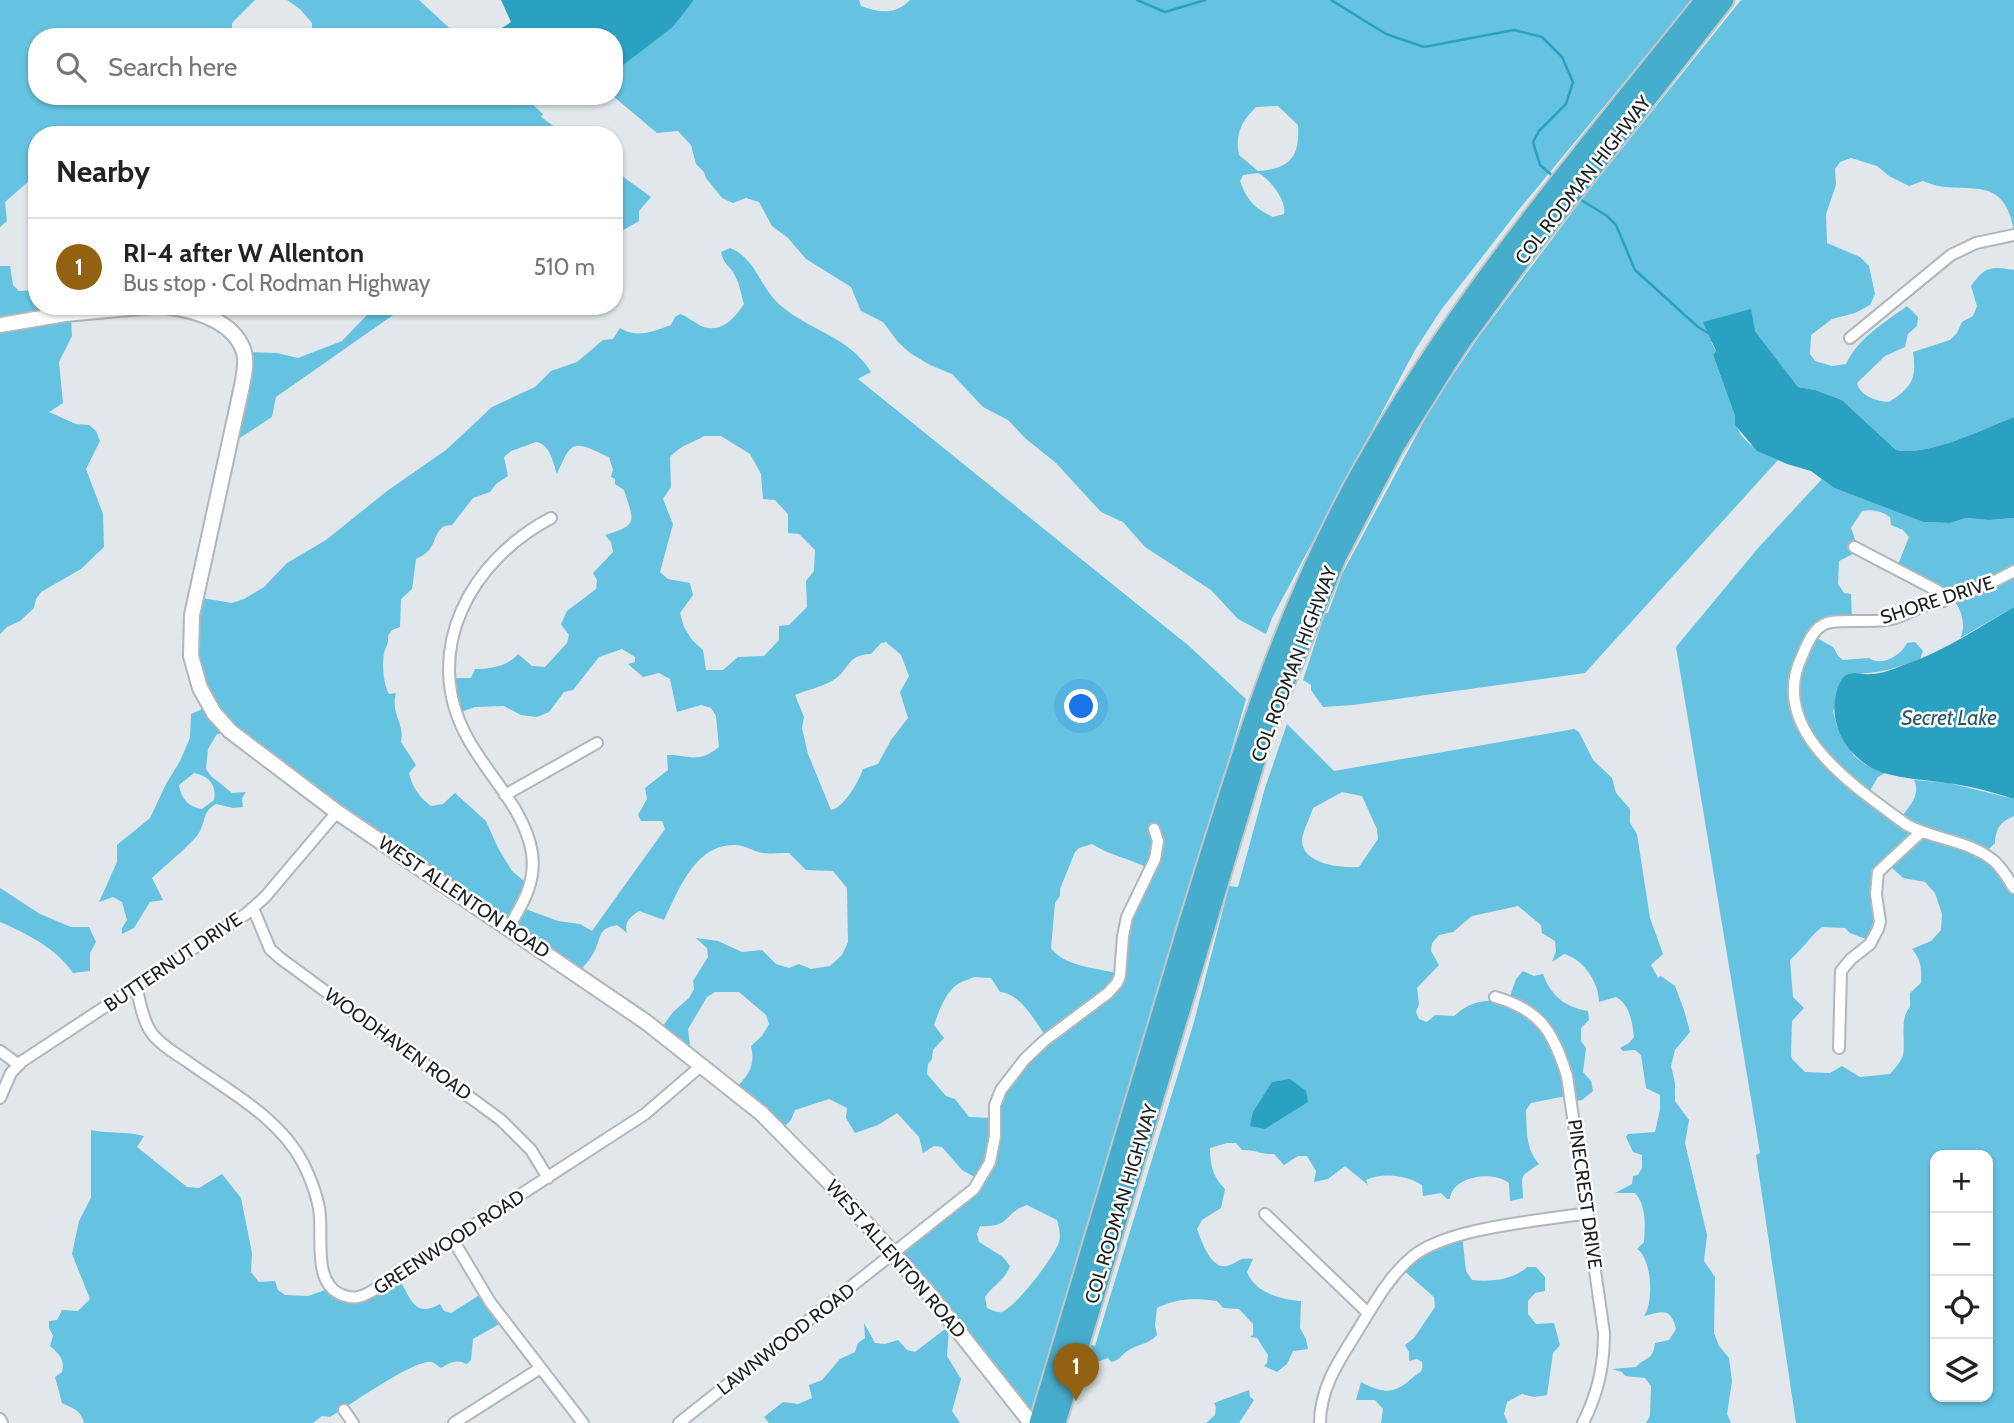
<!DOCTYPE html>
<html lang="en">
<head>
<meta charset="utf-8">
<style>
  body { margin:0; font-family:Cabin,sans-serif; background:#f6f6f6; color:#222 }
  .controls { position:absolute; right:21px; bottom:21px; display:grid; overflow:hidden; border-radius:14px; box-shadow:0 2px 5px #0004 }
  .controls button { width:63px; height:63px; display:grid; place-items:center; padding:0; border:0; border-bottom:2px solid #e0e0e0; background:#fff; color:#222; font:35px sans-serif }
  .you { position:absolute; left:1082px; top:707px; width:24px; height:24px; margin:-18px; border:5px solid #fff; border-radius:50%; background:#1a73e8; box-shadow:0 0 0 10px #1a73e833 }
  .badge { display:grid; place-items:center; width:46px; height:46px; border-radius:50%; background:#936112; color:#fff; font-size:23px; font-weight:700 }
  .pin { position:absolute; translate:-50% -58px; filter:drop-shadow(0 2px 4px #0008) }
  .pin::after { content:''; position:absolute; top:37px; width:24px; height:21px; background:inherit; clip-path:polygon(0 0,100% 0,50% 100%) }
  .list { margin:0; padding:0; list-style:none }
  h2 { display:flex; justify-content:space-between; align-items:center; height:91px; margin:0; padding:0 28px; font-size:30px }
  h2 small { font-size:23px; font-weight:400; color:#767676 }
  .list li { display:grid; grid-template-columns:46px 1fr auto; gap:21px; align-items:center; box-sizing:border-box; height:98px; padding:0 28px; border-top:2px solid #e0e0e0 }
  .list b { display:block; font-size:26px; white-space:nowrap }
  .list p { margin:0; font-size:23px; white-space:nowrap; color:#767676 }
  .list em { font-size:23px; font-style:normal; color:#767676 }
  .icon { flex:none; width:38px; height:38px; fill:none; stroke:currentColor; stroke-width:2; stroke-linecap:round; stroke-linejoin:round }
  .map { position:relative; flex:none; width:2014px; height:1423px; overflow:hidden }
  .search { position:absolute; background:#fff; box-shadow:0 2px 5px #0004; left:28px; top:28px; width:595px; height:77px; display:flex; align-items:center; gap:18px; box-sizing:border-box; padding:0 24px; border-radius:28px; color:#767676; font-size:26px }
  .panel { position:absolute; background:#fff; box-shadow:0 2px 5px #0004; left:28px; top:126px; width:595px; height:189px; border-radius:28px }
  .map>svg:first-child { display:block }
  .green { fill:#65c2e0; fill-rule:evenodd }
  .water { fill:#2ba1c2 }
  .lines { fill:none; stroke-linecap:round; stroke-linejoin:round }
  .stream { stroke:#2ba1c2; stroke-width:2.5 }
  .street-casing { stroke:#b0b6b9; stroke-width:14 }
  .secondary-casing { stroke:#b0b6b9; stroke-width:18 }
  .highway-casing { stroke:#c4c5c5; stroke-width:23 }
  .street { stroke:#fff; stroke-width:10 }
  .secondary { stroke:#fff; stroke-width:14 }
  .highway { stroke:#47adcc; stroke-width:19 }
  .labels { text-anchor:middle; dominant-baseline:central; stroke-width:5; stroke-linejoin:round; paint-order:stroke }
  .street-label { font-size:19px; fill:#1c1f1f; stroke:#fff }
  .water-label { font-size:21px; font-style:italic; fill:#2a5867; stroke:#fff }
</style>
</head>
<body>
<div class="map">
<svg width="2014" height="1423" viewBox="0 0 2014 1423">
  <rect width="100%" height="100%" fill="#e1e7ea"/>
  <path class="green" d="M0,0H255L232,23V29L223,37H37V96H260L264,100H288L292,96H523L543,114L541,117L566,135H37V181H29L5,202L7,221L0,227Z
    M287,0H419L459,37H312V23L300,9Z
    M694,0H859L861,6C880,13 895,15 910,0H1692L1517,212L1441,310L1415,350L1272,618L1266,634L1238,619L1211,590L1145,547L1123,522L1101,512L1056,463L1025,438L1008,420L983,407L952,374L930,365L910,353L898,342L883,322L861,311L851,287L806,259L788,238L772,226L759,202L746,198L733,203L722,198L706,178L704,172L696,164L691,145L678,131L657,133L613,96L615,70L673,27ZM1278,106L1298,125C1300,157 1290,169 1258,171L1239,155C1235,134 1241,122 1256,107ZM1258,173C1270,179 1287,201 1284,214L1273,217C1254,208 1247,200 1240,181L1243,175Z
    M1741,0H2014V230C2002,168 1963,199 1923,181L1909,186L1889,176L1877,166L1851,158L1840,162L1835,169L1836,185L1826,214L1827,243L1860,257L1869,266L1875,294L1870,305L1855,313L1832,319L1811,335L1810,354L1815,361L1832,366L1846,364C1859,337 1884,323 1907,306L1918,317L1917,326L1908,334L1905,347L1885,356L1857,383C1860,396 1876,401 1889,402C1912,387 1917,379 1913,352L1950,340L1957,333L1962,322L1973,316L1977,306L1971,286C1985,266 1991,266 2014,270V417C1983,429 1928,457 1896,450L1842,400L1815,390L1798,387L1755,331L1711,342L1716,351L1713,355L1735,416C1735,439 1759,452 1778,460L1585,673L1353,705L1323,707L1311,690V685L1303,680L1325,613H1328L1342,574L1432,406L1480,335L1589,190Z
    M614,170L651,197L639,211V221L620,232L614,231Z
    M730,248C757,259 759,287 780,305C811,332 849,336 871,372L858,379L1189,646L1246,699L1038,1423L893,1258L978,1179L962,1170L942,1147L934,1146L923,1153L919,1137L897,1113L878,1125L855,1133L846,1118L847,1108L829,1099L795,1110L791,1120L778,1133L734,1090C748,1076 756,1066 751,1046L762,1036L769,1024L766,1015L739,992H715L707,997L688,1029L690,1046L684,1054L658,1033L673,1012L689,998L694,989L693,981L708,957L707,948L696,938L718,941L742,952L762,950L776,964L789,968L799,964L811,969L830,966L842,955L848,942L847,888L833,871L806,870L789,853C781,853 770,854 762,853C753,851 744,845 735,845C695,844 679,890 664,920L639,911C630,917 624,922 627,933L617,925C599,929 602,933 596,948C592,958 582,968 576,976L234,733L217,734L208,749L206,769L211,776L232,793L246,792L242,798L243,807L233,808L216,804C203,811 206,819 200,831C195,842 163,867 152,878L163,900L150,902L134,928L122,934V928L127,920L122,902L113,897L99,902L117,862V845L150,818L166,784L180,761L190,738L191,714L209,706L196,673V597L232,603L244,599L264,587L287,563L326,540L387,491L446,450L492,407L535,387L551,371L577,362L603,340L613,339L620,328C637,339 654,331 671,325L675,317L680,314C688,317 694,322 701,326C721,334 734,319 744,304C741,295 740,284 735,276C730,265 724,266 721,252ZM704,436H721L750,454L761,474L763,499L775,500L788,514V533L799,534L815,550L814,571L806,581L807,607L789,625L779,626V640L764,656L738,657L723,670H706L703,650L692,640L684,627L680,613L693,595L690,583L668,579L660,572L673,524L663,499L671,487L670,457C684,443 689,445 704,436ZM536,442C550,444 553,462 557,474C572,438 574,441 609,457L613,470L611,477L615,479V484L624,490C634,521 639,525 605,535L611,542L613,552L593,573L597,580L596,589L567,611L561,624L569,635L567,643L545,667L532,666L518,654C508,666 491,669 475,669L471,678H450L458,713L475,707L504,706L521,715L537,717L549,712L564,692L573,690L599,657L622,649L635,657V662L628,664L643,677L659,673L670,679L677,712L701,705L711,708L716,716L719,747C697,765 689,754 667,755L668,770L645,788L647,799L638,815L641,821H662L665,829L592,931L580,924L558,921L523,908L530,886L512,871L498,848L486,821L455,793L443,804L431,806C420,798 412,787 409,773L416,765L401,742C405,722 390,715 396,693L389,694C383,683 382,665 384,653C386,646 389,644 388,636L392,630L400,627L401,599L412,589L416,559C419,557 423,556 426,553C438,544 433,525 452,525L473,498L490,492L496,484L508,476L504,457L511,451ZM886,642L901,655L909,676L900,692L908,718L891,740L878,764L863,769C859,781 844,808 831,810L808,754L802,728L804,717L795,695C807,690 821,687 832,681C850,671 845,655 871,654L881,643ZM194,773C209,776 217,785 214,800L202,809C189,807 181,799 179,785ZM1092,844C1109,855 1130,859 1148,868L1116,973C1096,968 1063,966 1051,948L1055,903L1060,896V889L1075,852L1079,848ZM974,977L991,978L1000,992C1020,993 1036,1022 1046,1037L1002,1088L990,1118L969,1117L955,1099L946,1096L927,1074L928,1064L932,1059L933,1050L944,1038L934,1025C938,1013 946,991 958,984C962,981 968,980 974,977ZM1027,1205L1057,1220C1059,1227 1061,1236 1059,1242C1055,1256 1015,1308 1002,1312C997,1313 992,1310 987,1308L985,1297C993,1285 1006,1279 1010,1266L1003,1257L979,1242L977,1234L980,1226C1011,1228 1004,1212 1027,1205Z
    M0,266H10L13,285L19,291L37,290V306H137L71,316L72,336L59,362L63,403L49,412L76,424L89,425L96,431L100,441L86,469L103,514L104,547L81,569L41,592L36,599L34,608L20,621L7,627L0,634Z
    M365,306H406L276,397L272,417L232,443L244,352L277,353L298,358L342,341L368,314Z
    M1822,479L1834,488L1923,522L1950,523L1966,518L1989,520L2014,518V607L1960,638C1967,627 1961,606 1951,597C1938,586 1913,576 1897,567L1909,537L1903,530L1891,525L1890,517C1881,511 1873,509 1862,511L1851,528L1859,551L1839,561L1838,584L1844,593L1851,594L1852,621L1828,622L1815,637L1833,647L1838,656L1843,660L1869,658C1881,667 1901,656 1907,643L1915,642L1923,651L1920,659C1896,668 1876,675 1851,673L1833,711L1837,727L1854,756L1866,765L1885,773L1878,777L1869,792L1901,818C1910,805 1921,795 1914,780L1949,783L2014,799V816C2000,822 1996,828 1995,843L1985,853L2014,886V1423H1796L1756,1155L1760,1153L1676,647L1759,547ZM1887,863L1903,878L1925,882L1935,893L1942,914L1941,930L1931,941L1912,949C1921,959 1922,970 1921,983L1910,993V1007C1899,1019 1906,1040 1903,1055C1901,1062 1895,1068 1890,1074L1860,1077L1842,1066L1830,1073L1805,1072L1792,1059L1791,1055L1792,1021L1804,1008L1793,997L1790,960C1803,949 1809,937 1822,927L1845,928L1850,933L1871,941L1880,921V869ZM1935,1155H1988V1397H1935Z
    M1287,724L1334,771L1574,729L1579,732L1593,760L1612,778L1616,793L1630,809V823L1637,834L1650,918L1663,954L1651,965L1658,978L1661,976L1675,986L1684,1010L1690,1032L1675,1050L1671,1066L1675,1083V1101L1689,1120L1685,1143L1707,1235L1704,1261L1715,1277L1714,1333L1719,1346L1729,1358L1732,1381L1727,1414L1731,1423H1646L1650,1416L1651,1386L1645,1378L1625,1376L1622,1372L1612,1369L1636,1367C1646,1356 1653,1361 1655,1343L1669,1340L1676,1329C1671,1306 1661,1312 1644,1316C1654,1303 1652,1258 1637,1249L1644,1242C1645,1225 1647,1207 1635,1193H1615L1632,1184L1633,1176L1638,1175L1642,1168V1155L1633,1152L1626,1137L1628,1134L1655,1132L1660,1110V1095L1646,1088L1641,1055L1635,1050L1623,1051L1620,1048L1629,1043L1634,1037C1632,1021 1630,1005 1616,997L1599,1002C1599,982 1583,959 1564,954L1552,962L1556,951L1555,941L1542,933L1541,925L1518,906L1472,916L1453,932L1439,935L1432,943L1431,951L1439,965L1417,988L1419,1004L1416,1012L1419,1019L1427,1022L1435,1015L1454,1016C1472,1000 1486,999 1508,1002L1516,979L1523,971L1534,976L1543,974C1551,996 1565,1007 1588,1011L1589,1020L1581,1028V1041L1586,1048L1583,1072L1591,1081L1593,1091L1582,1100L1570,1102L1566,1096L1531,1103L1526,1110C1527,1130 1525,1148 1539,1164C1519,1178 1522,1172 1523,1198L1510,1201L1509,1183C1493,1170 1452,1176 1450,1199H1447L1441,1193L1423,1196L1422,1185C1407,1175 1382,1172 1366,1180L1368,1185L1345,1166L1328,1179L1314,1182L1316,1171L1307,1156H1298L1284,1165L1274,1154C1262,1155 1254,1149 1242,1150L1236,1143H1227L1210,1148C1210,1165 1213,1177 1225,1189L1221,1208L1202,1220L1197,1229C1201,1240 1211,1270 1227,1266C1239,1263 1237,1257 1253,1259L1247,1272C1255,1293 1282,1300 1301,1301L1300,1328L1306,1339L1308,1349L1293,1351L1287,1364L1277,1372L1264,1366L1267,1363L1268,1355L1257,1338L1250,1337L1253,1335V1324L1239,1309L1223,1308L1217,1301C1194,1298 1177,1298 1157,1308L1155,1325L1157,1335C1149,1345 1135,1344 1126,1352C1119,1357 1120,1360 1111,1362L1108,1358L1085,1366L1091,1345L1095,1346L1194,1022L1229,886L1238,887L1265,788ZM1342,792L1362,796L1377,829L1378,839L1359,867C1342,868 1303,865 1302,841C1302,832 1310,818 1313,808Z
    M0,888L40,914L71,927H89L96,942L90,953V971L73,973C56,948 26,933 0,922Z
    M91,1130C109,1134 126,1131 144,1136L137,1147L187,1187L199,1188L222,1174L241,1198L252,1253L251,1272L259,1282L275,1281L278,1290L285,1295L308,1296L328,1289L350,1297L398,1277C411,1298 414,1319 440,1304L444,1311L451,1313L481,1294L501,1323L473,1339L471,1360L467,1364C456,1359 451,1362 441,1368C440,1367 433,1362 432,1362C416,1358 347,1407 330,1417L322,1416L313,1423H84C81,1410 72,1408 62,1403L55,1377L62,1372C65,1359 60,1355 50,1346L53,1336L49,1328V1321L57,1320L62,1310L78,1311L90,1299L72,1254L79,1221L91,1198Z
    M1462,1235L1466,1271L1472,1280C1491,1282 1513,1280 1527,1267H1536L1545,1277V1291L1535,1293L1528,1301V1314L1536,1324L1554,1323L1560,1345L1553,1353L1547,1395L1534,1397L1522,1394L1507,1402L1504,1414L1508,1423H1381L1383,1409L1375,1400H1356L1361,1382C1381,1393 1394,1395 1411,1379C1418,1372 1424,1374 1422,1362L1417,1359L1409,1361V1352L1405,1345L1414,1338L1435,1307L1434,1297L1401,1268L1422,1249Z
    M864,1323L875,1343L885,1344L898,1340L907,1350L915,1352L949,1326L947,1356L961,1379L952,1411L960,1423H769L764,1417L783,1402L798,1404L812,1398L809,1385L822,1380L840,1359L855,1352L858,1343L865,1338Z
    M1249,1390L1250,1397L1254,1400L1239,1423H1206L1215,1415L1216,1407L1214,1403Z"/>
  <path class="water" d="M501,0H694L673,27L614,72V37H503L502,28L511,22Z
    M1751,309L1755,331L1798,387L1815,390L1842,400L1896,450C1928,457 1983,429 2014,417V518L1989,520L1966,518L1950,523L1923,522L1834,488L1811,471L1787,464L1757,451L1735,425V416L1713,355L1716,351L1703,322Z
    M2014,607V799C1993,792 1970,786 1947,783C1926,780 1905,779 1884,773C1852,763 1828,729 1836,695C1837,689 1840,680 1845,676C1852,670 1862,675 1871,674C1882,674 1896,668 1906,664C1945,651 1979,627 2014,607Z
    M1290,1079L1306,1091L1308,1102L1265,1129L1250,1126L1253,1112L1272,1082Z"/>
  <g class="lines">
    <path class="stream" d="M1137,0L1165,12L1205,0
      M1331,0L1386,34L1424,47L1514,30L1542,37L1562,57L1573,82L1566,104L1539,131L1533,142L1540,165L1555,178
      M1578,198L1607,216L1616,225L1635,270L1698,327L1708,333"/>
    <g class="street-casing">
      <path id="street" d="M1850,338L1951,255L1976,243L2014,235
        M1854,547L1938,591L1944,601
        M2014,571C1982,589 1959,595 1925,606C1913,609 1903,617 1891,619C1871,624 1842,618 1827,623C1814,627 1807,644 1802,656C1766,731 1857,788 1907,825C1935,840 1969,840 1994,861C2003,869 2008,879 2014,888
        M505,795L597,743
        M253,908L270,949L280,958L501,1120L531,1150L548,1178
        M509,927C523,903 536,883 532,853C525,809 487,775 467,737C420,651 471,560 551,518
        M136,986C140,1001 142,1019 151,1032C159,1044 175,1053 188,1062C228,1091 279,1117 303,1163C310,1177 316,1192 319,1208C324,1234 311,1283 342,1295C354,1300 362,1297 372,1291L645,1114L702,1065
        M1495,997C1541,1010 1553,1032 1567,1076L1604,1333C1604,1366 1598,1393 1583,1423
        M1839,1048L1841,971L1851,959L1870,944L1878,929L1880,922L1876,894L1878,872L1921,832
        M0,1051L19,1065
        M0,1098L11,1073L21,1062L246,914L265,897L337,812
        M1265,1214L1368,1313
        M453,1240L490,1302L583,1423
        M344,1410L353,1423
        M0,1419L2,1423
        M454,1423L539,1369
        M679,1423L974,1189L990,1162L995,1136V1105L1001,1090L1025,1059L1044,1041L1108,993L1117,983L1120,976L1123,936L1127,917L1155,859L1158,841L1154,829
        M1320,1423C1320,1389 1338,1362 1355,1335C1372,1308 1387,1278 1412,1257C1448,1227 1540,1221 1588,1213"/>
    </g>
    <g class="secondary-casing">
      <path id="secondary" d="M165,306C194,310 234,320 244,352C247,363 244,375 242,386L192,615L191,656L200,688L214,713L230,731L337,812L646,1022L761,1113L829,1182L930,1295L1031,1423
        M0,325L65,314L151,306"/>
    </g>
    <g class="highway-casing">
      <path id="highway" d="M1039,1423C1088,1257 1137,1091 1188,925C1236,771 1282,613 1362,471C1457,300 1584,152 1705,0
        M1056,1423L1262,738L1337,556L1394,447L1457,347L1524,255L1724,0"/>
    </g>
    <use href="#street" class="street"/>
    <use href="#secondary" class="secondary"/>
    <use href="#highway" class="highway"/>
  </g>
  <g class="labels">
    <g class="street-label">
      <text transform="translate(1583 180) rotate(-52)">COL RODMAN HIGHWAY</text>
      <text transform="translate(1937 600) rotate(-18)">SHORE DRIVE</text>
      <text transform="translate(1294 664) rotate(-69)">COL RODMAN HIGHWAY</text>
      <text transform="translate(464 897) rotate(34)">WEST ALLENTON ROAD</text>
      <text transform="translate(173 962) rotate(-34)">BUTTERNUT DRIVE</text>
      <text transform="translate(398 1044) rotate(36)">WOODHAVEN ROAD</text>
      <text transform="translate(1585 1194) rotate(82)">PINECREST DRIVE</text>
      <text transform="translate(1121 1204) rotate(-73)">COL RODMAN HIGHWAY</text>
      <text transform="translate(449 1242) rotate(-33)">GREENWOOD ROAD</text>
      <text transform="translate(896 1259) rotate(49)">WEST ALLENTON ROAD</text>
      <text transform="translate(786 1339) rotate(-38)">LAWNWOOD ROAD</text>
    </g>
    <g class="water-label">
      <text x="1949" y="717">Secret Lake</text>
    </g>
  </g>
</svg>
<div class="controls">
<button>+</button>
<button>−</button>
<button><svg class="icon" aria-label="locate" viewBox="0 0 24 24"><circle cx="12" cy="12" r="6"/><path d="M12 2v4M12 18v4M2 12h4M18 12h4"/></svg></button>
<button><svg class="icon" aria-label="layers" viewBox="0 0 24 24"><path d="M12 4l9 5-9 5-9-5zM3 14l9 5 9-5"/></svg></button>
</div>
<div class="you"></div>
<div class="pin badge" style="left:1076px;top:1401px">1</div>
<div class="search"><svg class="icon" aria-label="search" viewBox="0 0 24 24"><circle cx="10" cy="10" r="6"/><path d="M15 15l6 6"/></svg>Search here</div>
<section class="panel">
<h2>Nearby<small></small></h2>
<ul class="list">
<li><span class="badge">1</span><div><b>RI-4 after W Allenton</b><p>Bus stop · Col Rodman Highway</p></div><em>510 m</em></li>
</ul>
</section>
</div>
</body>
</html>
